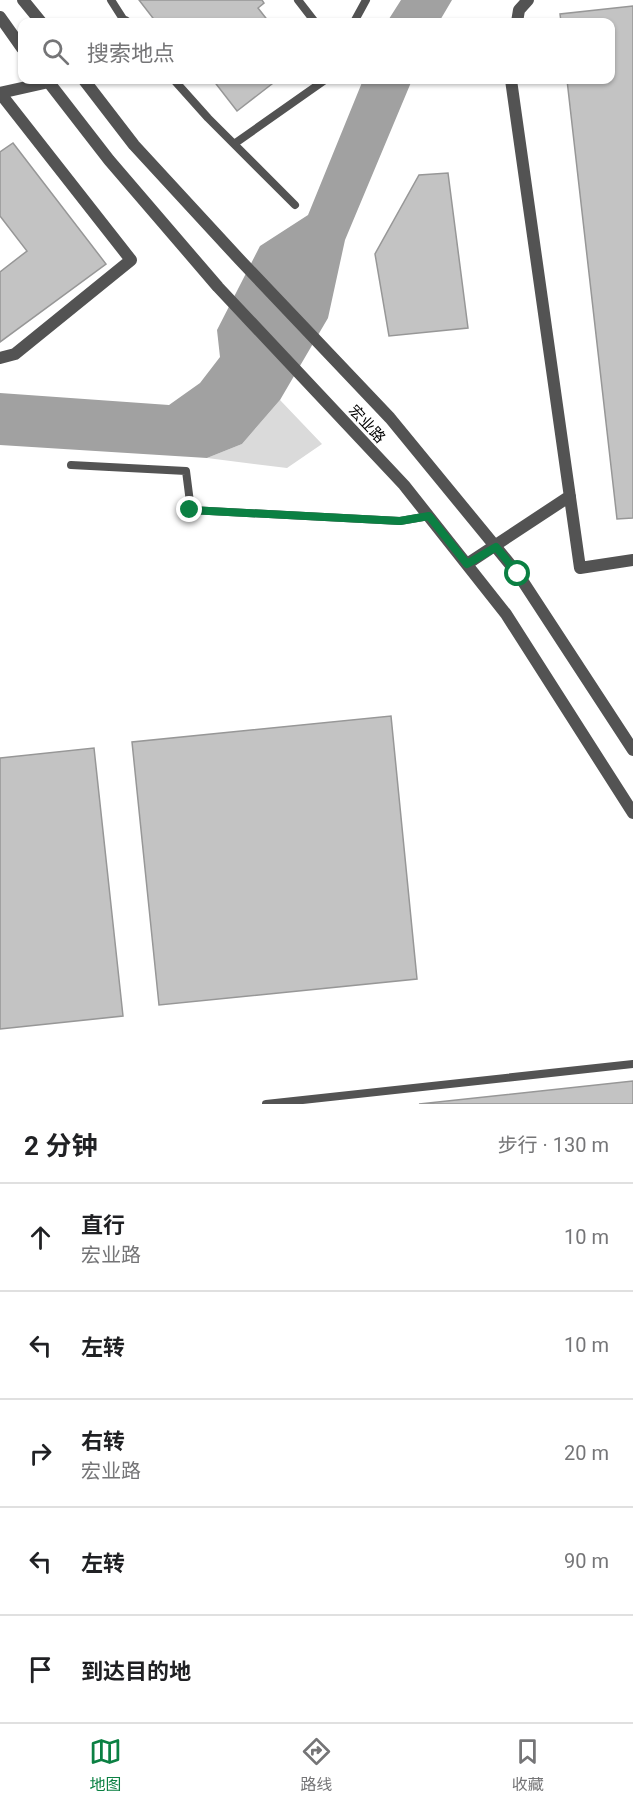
<!DOCTYPE html>
<html lang="zh">
<head>
<meta charset="utf-8">
<style>
  body { margin:0; font-family:Roboto,"Noto Sans SC",sans-serif; background:#f2f2f2; color:#202124 }
  .stop { position:absolute; width:18px; height:18px; margin:-14px; border:4px solid #0b8043; border-radius:50%; background:#fff }
  .stop.end { background:#0b8043; border-color:#fff; box-shadow:0 2px 6px #0008 }
  .list { margin:0; padding:0; list-style:none }
  h2 { display:flex; justify-content:space-between; align-items:center; height:78px; margin:0; padding:0 24px; font-size:26px }
  h2 small { font-size:20px; font-weight:400; color:#757577 }
  .list li { display:grid; grid-template-columns:39px 1fr auto; gap:18px; align-items:center; box-sizing:border-box; height:108px; padding:0 24px; border-top:2px solid #e0e0e0 }
  .list b { display:block; font-size:22px; white-space:nowrap }
  .list p { margin:0; font-size:20px; white-space:nowrap; color:#757577 }
  .list em { font-size:20px; font-style:normal; color:#757577 }
  .icon { flex:none; width:33px; height:33px; fill:none; stroke:currentColor; stroke-width:2; stroke-linecap:round; stroke-linejoin:round }
  .map { position:relative; flex:none; width:633px; height:1104px; overflow:hidden }
  .search { position:absolute; background:#fff; box-shadow:0 2px 4px #0004; left:18px; right:18px; top:18px; height:66px; display:flex; align-items:center; gap:15px; box-sizing:border-box; padding:0 21px; border-radius:12px; color:#757577; font-size:22px }
  .sheet { height:618px; background:#fff }
  nav { display:flex; justify-content:space-around; align-items:center; box-sizing:border-box; height:84px; border-top:2px solid #e0e0e0; background:#fff; font-size:16px; color:#757577 }
  nav a { display:grid; justify-items:center; gap:3px }
  nav .on { color:#0b8043 }
  .map>svg:first-child { display:block }
  .green { fill:#dadada }
  .water { fill:#a1a1a1 }
  .building { fill:#c3c3c3; stroke:#979797; stroke-width:1.5 }
  .lines { fill:none; stroke-linecap:round; stroke-linejoin:round }
  .service { stroke:#535353; stroke-width:8 }
  .minor { stroke:#535353; stroke-width:12 }
  .tertiary { stroke:#535353; stroke-width:12 }
  .route { stroke:#0b8043; stroke-width:8 }
  .labels { text-anchor:middle; dominant-baseline:central; stroke-width:4.5; stroke-linejoin:round; paint-order:stroke }
  .street-label { font-size:15px; fill:#000; stroke:#fff }
</style>
</head>
<body>
<div class="map">
<svg width="633" height="1104" viewBox="0 0 633 1104">
  <rect width="100%" height="100%" fill="#fff"/>
  <path class="green" d="M280,400L322,444L287,468L207,458L242,444Z"/>
  <path class="water" d="M401,0H452L439,22H387Z
    M363,80H412L345,240L328,318L280,400L242,444L207,458L0,445V393L169,405L200,383L220,357L217,330L260,246L308,215Z"/>
  <path class="building" d="M139,0H262L264,3L258,8L269,22H156Z
    M633,6V518L617,519L567,80H610V22H561L560,14Z
    M213,80H277L237,111Z
    M13,143L106,264L0,342V272L27,251L0,216V152Z
    M448,173L468,328L389,336L375,254L419,175Z
    M391,716L417,979L159,1005L132,742Z
    M94,748L123,1016L0,1029V758Z
    M633,1081V1104H419Z"/>
  <g class="lines">
    <path class="service" d="M111,0L125,22
      M298,0L315,22
      M354,22L366,0
      M174,80L208,118L295,205
      M234,144L325,80
      M71,465L186,471L191,510L400,521L429,516
      M266,1104L633,1064"/>
    <path class="minor" d="M124,22H125
      M517,22L519,10L528,0
      M511,80L580,568L633,560
      M0,358L15,354L131,260L0,93L49,82L52,80
      M467,564L570,496"/>
    <path class="tertiary" d="M23,0L41,22
      M0,17L22,48
      M47,80L109,160L218,287L404,485L506,614L633,813
      M84,80L134,145L240,260L390,418L518,574L633,750"/>
  </g>
  <g class="lines">
    <path class="route" d="M190,510L400,521L429,516L467,564L496,547L518,574"/>
  </g>
  <g class="labels">
    <g class="street-label">
      <text transform="translate(367 424) rotate(47)">宏业路</text>
    </g>
  </g>
</svg>
<div class="stop" style="left:518px;top:574px"></div>
<div class="stop end" style="left:190px;top:510px"></div>
<div class="search"><svg class="icon" aria-label="search" viewBox="0 0 24 24"><circle cx="10" cy="10" r="6"/><path d="M15 15l6 6"/></svg>搜索地点</div>
</div>
<section class="sheet">
<h2>2 分钟<small>步行 · 130 m</small></h2>
<ul class="list">
<li><svg class="icon" aria-label="ahead" viewBox="0 0 24 24"><path d="M12 20V5M6 11l6-6 6 6"/></svg><div><b>直行</b><p>宏业路</p></div><em>10 m</em></li>
<li><svg class="icon" aria-label="left" viewBox="0 0 24 24"><path d="M17 20v-9H6M10 6l-5 5 5 5"/></svg><div><b>左转</b></div><em>10 m</em></li>
<li><svg class="icon" aria-label="right" viewBox="0 0 24 24"><path d="M7 20v-9h11M14 6l5 5-5 5"/></svg><div><b>右转</b><p>宏业路</p></div><em>20 m</em></li>
<li><svg class="icon" aria-label="left" viewBox="0 0 24 24"><path d="M17 20v-9H6M10 6l-5 5 5 5"/></svg><div><b>左转</b></div><em>90 m</em></li>
<li><svg class="icon" aria-label="arrive" viewBox="0 0 24 24"><path d="M6 21V4h12l-3 4 3 4H6"/></svg><div><b>到达目的地</b></div></li>
</ul>
</section>
<nav>
<a class="on"><svg class="icon" aria-label="map" viewBox="0 0 24 24"><path d="M3 6l6-2 6 2 6-2v14l-6 2-6-2-6 2zM9 4v14M15 6v14"/></svg>地图</a>
<a><svg class="icon" aria-label="directions" viewBox="0 0 24 24"><path d="M12 3l9 9-9 9-9-9zM9 14v-3h6M13 9l2 2-2 2"/></svg>路线</a>
<a><svg class="icon" aria-label="saved" viewBox="0 0 24 24"><path d="M7 4h10v16l-5-4-5 4z"/></svg>收藏</a>
</nav>
</body>
</html>
